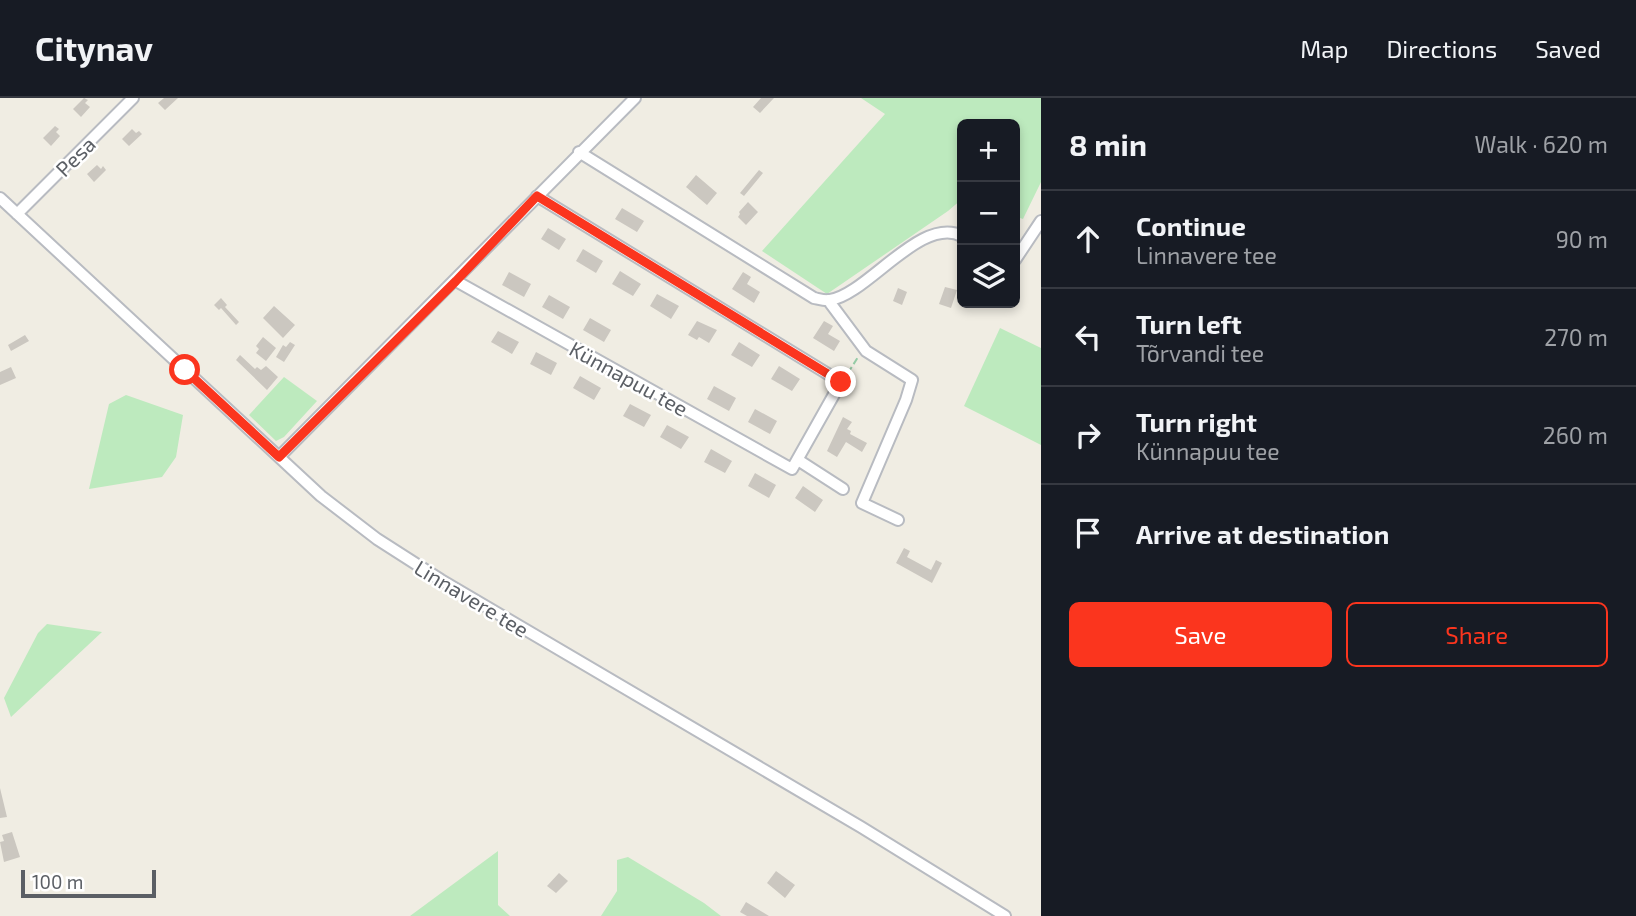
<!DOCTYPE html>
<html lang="en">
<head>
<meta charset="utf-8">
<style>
  body { margin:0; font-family:"Exo 2",sans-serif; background:#242831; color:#f1f3f6 }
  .controls { position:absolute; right:21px; top:21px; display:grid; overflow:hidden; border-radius:10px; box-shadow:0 4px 10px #0003 }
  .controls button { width:63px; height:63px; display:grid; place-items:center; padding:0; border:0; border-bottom:2px solid #363941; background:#171b24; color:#f1f3f6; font:35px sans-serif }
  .scale { position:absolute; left:21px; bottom:18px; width:135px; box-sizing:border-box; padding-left:7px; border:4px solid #5b5f65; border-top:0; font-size:19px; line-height:24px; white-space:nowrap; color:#5b5f65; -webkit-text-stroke:5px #fff; paint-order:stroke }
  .stop { position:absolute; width:21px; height:21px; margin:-16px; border:5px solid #fb351e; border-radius:50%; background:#fff }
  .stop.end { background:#fb351e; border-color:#fff; box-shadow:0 2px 7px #0008 }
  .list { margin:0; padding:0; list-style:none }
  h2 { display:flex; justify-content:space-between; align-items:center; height:91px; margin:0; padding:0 28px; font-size:30px }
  h2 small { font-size:23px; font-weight:400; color:#9ea1a6 }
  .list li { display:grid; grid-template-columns:46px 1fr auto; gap:21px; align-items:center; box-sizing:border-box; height:98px; padding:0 28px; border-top:2px solid #363941 }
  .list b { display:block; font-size:26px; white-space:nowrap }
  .list p { margin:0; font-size:23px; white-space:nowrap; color:#9ea1a6 }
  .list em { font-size:23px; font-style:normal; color:#9ea1a6 }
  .actions { display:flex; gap:14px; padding:21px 28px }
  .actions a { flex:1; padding:16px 0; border:2px solid #fb351e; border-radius:10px; text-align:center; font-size:24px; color:#fb351e }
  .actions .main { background:#fb351e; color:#fff }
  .icon { flex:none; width:38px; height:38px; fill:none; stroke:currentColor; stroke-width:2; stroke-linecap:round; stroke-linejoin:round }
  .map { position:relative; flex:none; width:1041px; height:818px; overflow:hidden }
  header { display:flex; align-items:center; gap:42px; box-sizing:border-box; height:98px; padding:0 35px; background:#171b24; border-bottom:2px solid #363941 }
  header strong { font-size:33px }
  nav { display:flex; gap:38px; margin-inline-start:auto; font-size:24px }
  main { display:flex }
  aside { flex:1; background:#171b24 }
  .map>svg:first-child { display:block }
  .green { fill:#bdeabe }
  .building { fill:#cbc7c0 }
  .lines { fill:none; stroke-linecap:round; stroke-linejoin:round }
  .minor-casing { stroke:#b8bbc1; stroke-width:14 }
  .path { stroke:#95cba6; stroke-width:2; stroke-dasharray:7 3.5; stroke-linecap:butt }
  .minor { stroke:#fff; stroke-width:10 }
  .route { stroke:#fb351e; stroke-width:9 }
  .labels { text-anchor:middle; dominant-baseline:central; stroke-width:5; stroke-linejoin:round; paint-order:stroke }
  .street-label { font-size:21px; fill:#5b5f65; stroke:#fff }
</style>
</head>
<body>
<header>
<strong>Citynav</strong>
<nav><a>Map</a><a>Directions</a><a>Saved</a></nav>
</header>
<main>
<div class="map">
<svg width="1041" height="818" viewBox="0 0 1041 818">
  <rect width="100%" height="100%" fill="#f0ede3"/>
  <path class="green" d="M861,0H1041V84L1023,121L1015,118V26H962V101L948,113L827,196L762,153L885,16Z
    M1000,230L1041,250V347L964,308Z
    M284,279L317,303L284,339L276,343L249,317Z
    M126,297L183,317L176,359L162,379L89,391L109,306Z
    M47,526L102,534L11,619L4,600L38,535Z
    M498,753V807L510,818H410Z
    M628,759L704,805L721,818H601L617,793V762Z"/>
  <path class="building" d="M84,0L88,2L85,5L90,9L81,19L73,11Z
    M164,0H178L165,12L158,5Z
    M761,0H774L760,15L753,9Z
    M55,28L59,31L56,34L60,38L51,48L43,40Z
    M132,31L136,35L139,33L142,36L129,48L122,41Z
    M97,67L101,71L103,68L106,72L94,84L87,76Z
    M759,72L763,75L744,98L740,95Z
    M696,77L717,95L707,107L686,89Z
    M748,104L758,114L746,127L738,119L740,116L739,114Z
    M622,110L644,123L637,134L615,121Z
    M548,130L566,141L559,152L541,141Z
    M583,151L603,163L596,175L576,163Z
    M620,173L641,186L633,198L612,186Z
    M509,174L531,186L524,199L502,187Z
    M743,174L751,179L747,186L760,194L754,205L732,191Z
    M945,189L957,192L951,210L939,206Z
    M898,190L907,194L902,207L893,203Z
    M657,196L679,208L671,221L650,208Z
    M549,197L570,209L563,221L542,209Z
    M221,200L227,207L225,209L239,224L236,227L221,210L219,212L214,207Z
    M274,208L295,227L283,240L263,220Z
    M590,220L611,232L604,244L583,232Z
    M697,223L717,232L709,245L699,239L697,242L688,237Z
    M824,223L833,228L828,236L840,243L834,253L813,240Z
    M498,233L519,244L512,256L491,244Z
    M25,237L29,243L11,253L8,247Z
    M263,239L276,250L266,263L256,255L259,251L256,248Z
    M290,244L295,247L284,264L276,259L283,247L286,249Z
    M739,244L760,257L752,269L731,257Z
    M536,254L557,265L551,277L530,266Z
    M240,257L255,271L257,269L261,272L266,268L278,279L267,292L236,262Z
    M779,268L800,281L792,293L771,281Z
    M11,269L16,280L0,287V274Z
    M580,278L601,290L594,302L573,290Z
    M714,288L736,300L729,313L707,301Z
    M630,306L651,317L644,329L623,318Z
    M755,311L777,323L770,336L748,324Z
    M843,319L852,324L847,331L851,333L850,336L867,345L862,354L846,344L837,359L827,353Z
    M667,327L689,339L681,351L660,339Z
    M711,351L732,363L725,375L704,364Z
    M755,375L776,387L769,400L748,388Z
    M803,388L823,402L815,414L795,400Z
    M904,450L910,453L907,459L931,472L936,462L942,465L932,485L896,465Z
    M0,690L7,719L0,720Z
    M12,734L20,759L4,764L0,744L4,743L2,737Z
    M776,773L795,787L785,800L767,785Z
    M559,775L568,783L556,795L547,788Z
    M746,804L769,818H747L740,814Z"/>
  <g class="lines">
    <g class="minor-casing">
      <path id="minor" d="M579,54L814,200C819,201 825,203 830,202C868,196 921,117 962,138
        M0,100L321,398L377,441L441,482L861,729L1005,818
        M17,116L133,0
        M1015,162L1041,123
        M456,183L792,371L841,284L537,98
        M828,202L866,253L912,282L906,302L862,405L898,422
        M279,359L635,0
        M798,362L843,391"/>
    </g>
    <path class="path" d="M848,275L858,259"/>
    <use href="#minor" class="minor"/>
  </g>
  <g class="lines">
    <path class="route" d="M185,272L279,359L456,183L537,98L841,284"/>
  </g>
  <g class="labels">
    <g class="street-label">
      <text transform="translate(75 58) rotate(-45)">Pesa</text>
      <text transform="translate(629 280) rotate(29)">Künnapuu tee</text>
      <text transform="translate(472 500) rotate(31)">Linnavere tee</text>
    </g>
  </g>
</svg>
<div class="controls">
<button>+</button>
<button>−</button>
<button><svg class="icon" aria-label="layers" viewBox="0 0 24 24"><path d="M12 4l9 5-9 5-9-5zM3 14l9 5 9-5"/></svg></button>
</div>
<div class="scale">100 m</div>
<div class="stop" style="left:185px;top:272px"></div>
<div class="stop end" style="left:841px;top:284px"></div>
</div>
<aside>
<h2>8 min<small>Walk · 620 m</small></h2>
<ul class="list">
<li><svg class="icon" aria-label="ahead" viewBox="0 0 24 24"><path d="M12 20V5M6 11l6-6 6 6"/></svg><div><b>Continue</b><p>Linnavere tee</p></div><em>90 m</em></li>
<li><svg class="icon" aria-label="left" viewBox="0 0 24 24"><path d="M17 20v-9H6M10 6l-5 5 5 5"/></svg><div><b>Turn left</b><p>Tõrvandi tee</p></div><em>270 m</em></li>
<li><svg class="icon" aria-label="right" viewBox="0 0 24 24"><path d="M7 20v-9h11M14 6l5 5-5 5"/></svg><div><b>Turn right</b><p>Künnapuu tee</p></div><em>260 m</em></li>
<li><svg class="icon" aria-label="arrive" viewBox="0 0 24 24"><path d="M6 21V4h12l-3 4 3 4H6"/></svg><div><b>Arrive at destination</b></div></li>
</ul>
<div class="actions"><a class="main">Save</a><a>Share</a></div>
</aside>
</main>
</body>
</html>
